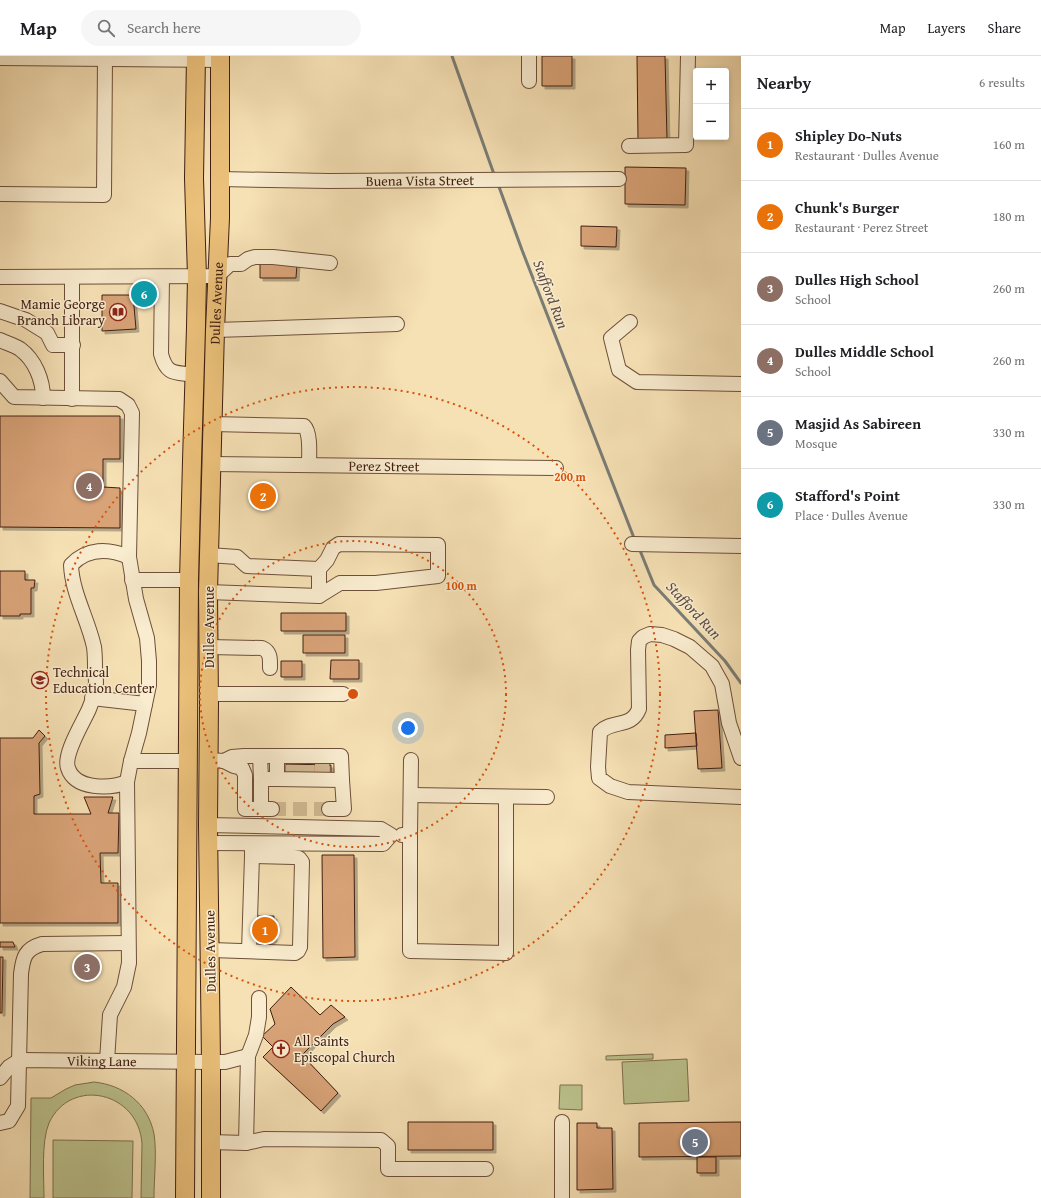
<!DOCTYPE html>
<html lang="en">
<head>
<meta charset="utf-8">
<style>
  body { margin:0; font-family:"Gentium Book Plus",serif; background:#f6f6f6; color:#202124 }
  .controls { position:absolute; right:12px; top:12px; display:grid; overflow:hidden; border-radius:4px; box-shadow:0 2px 6px #0003 }
  .controls button { width:36px; height:36px; display:grid; place-items:center; padding:0; border:0; border-bottom:1px solid #e0e0e0; background:#fff; color:#202124; font:20px sans-serif }
  .you { position:absolute; left:408px; top:672px; width:14px; height:14px; margin:-10px; border:3px solid #fff; border-radius:50%; background:#1a73e8; box-shadow:0 0 0 6px #1a73e833 }
  .badge { display:grid; place-items:center; width:26px; height:26px; border-radius:50%; background:#8f2418; color:#fff; font-size:13px; font-weight:700 }
  .pin { position:absolute; translate:-50% -50%; border:2px solid #fff; box-shadow:0 1px 4px #0006 }
  .list { margin:0; padding:0; list-style:none }
  h2 { display:flex; justify-content:space-between; align-items:center; height:52px; margin:0; padding:0 16px; font-size:17px }
  h2 small { font-size:13px; font-weight:400; color:#757577 }
  .list li { display:grid; grid-template-columns:26px 1fr auto; gap:12px; align-items:center; box-sizing:border-box; height:72px; padding:0 16px; border-top:1px solid #e0e0e0 }
  .list b { display:block; font-size:15px; white-space:nowrap }
  .list p { margin:0; font-size:13px; white-space:nowrap; color:#757577 }
  .list em { font-size:13px; font-style:normal; color:#757577 }
  .icon { flex:none; width:22px; height:22px; fill:none; stroke:currentColor; stroke-width:2; stroke-linecap:round; stroke-linejoin:round }
  .map { position:relative; flex:none; width:741px; height:1142px; overflow:hidden }
  header { display:flex; align-items:center; gap:24px; box-sizing:border-box; height:56px; padding:0 20px; background:#fff; border-bottom:1px solid #e0e0e0 }
  header strong { font-size:19px }
  nav { display:flex; gap:22px; margin-inline-start:auto; font-size:14px }
  .search { width:280px; height:36px; background:#f6f6f6; display:flex; align-items:center; gap:10px; box-sizing:border-box; padding:0 14px; border-radius:22px; color:#757577; font-size:15px }
  main { display:flex }
  aside { flex:1; background:#fff }
  .map>svg:first-child { display:block }
  .green { fill:#bcc38e; stroke:#7e7050 }
  .lines { fill:none; stroke-linecap:round; stroke-linejoin:round }
  .stream { stroke:#7a7c75; stroke-width:3 }
  .building { fill:#d9a378; stroke:#401e11; filter:url(#shadow) }
  .minor-tunnel { stroke:#d2ba94; stroke-width:14; stroke-dasharray:14 7; stroke-linecap:butt }
  .minor-casing { stroke:#6e4f3a; stroke-width:16 }
  .major-casing { stroke:#401e11; stroke-width:20 }
  .minor { stroke:#f9eccf; stroke-width:14 }
  .major { stroke:#ebc07a; stroke-width:18 }
  .ring { fill:none; stroke:#d7530c; stroke-width:2; stroke-dasharray:2 4 }
  .labels { text-anchor:middle; dominant-baseline:central; stroke-width:3; stroke-linejoin:round; paint-order:stroke }
  .street-label { font-size:14px; fill:#401e11; stroke:#f9eccf }
  .poi-label { font-size:14px; fill:#401e11; stroke:#f9eccf; text-anchor:start }
  .water-label { font-size:15px; font-style:italic; fill:#5d4d43; stroke:#f9eccf }
  .centre { fill:#d7530c; stroke:#f9eccf; stroke-width:2 }
  .ring-label { font-size:12px; text-anchor:middle; font-weight:bold; fill:#d7530c; stroke:#f9eccf; stroke-width:3; stroke-linejoin:round; paint-order:stroke }
</style>
</head>
<body>
<header>
<strong>Map</strong>
<div class="search"><svg class="icon" aria-label="search" viewBox="0 0 24 24"><circle cx="10" cy="10" r="6"/><path d="M15 15l6 6"/></svg>Search here</div>
<nav><a>Map</a><a>Layers</a><a>Share</a></nav>
</header>
<main>
<div class="map">
<svg width="741" height="1142" viewBox="0 0 741 1142">
  <defs>
    <filter id="shadow"><feDropShadow dx="3" dy="3" stdDeviation="0" flood-color="#0004"/></filter>
  </defs>
  <rect width="100%" height="100%" fill="#f6e1b5"/>
  <filter id="stains"><feTurbulence type="fractalNoise" baseFrequency=".005" numOctaves="4"/><feColorMatrix values="0 0 0 0 .2 0 0 0 0 .09 0 0 0 0 .02 0 0 0 .5 -.17"/></filter>
  <radialGradient id="worn" r=".72"><stop offset=".6" stop-color="#630" stop-opacity="0"/><stop offset="1" stop-color="#630" stop-opacity=".3"/></radialGradient>
  <path class="green" d="M653,998V1003L606,1004V1000Z
    M687,1003L689,1045L624,1048L622,1006Z
    M94,1026C123,1029 148,1047 154,1078C157,1097 154,1122 154,1142H141L142,1088C139,1036 71,1020 49,1067C41,1086 44,1121 44,1142H30L31,1042H51L66,1033L75,1029Z
    M560,1029H582V1054L559,1053Z
    M53,1084L133,1085L132,1142H53Z"/>
  <g class="lines">
    <path class="stream" d="M452,0L495,121
      M498,128L522,194L634,482
      M639,492L654,529L725,605L741,627"/>
  </g>
  <path class="building" d="M542,0H572V30H542Z
    M637,0H665L667,83L638,84Z
    M625,111L686,112L685,149L625,148Z
    M581,170L617,171L616,191L581,190Z
    M260,208H297L296,222H260Z
    M102,239H133L136,273L102,275Z
    M0,360H120V403H103V431L120,432V472L0,471Z
    M0,515H25V524H35L34,532H31V558H20V560H0Z
    M281,557H346V575H281Z
    M303,579H345V597H303Z
    M331,604H359V623H330Z
    M281,605H302V621H281Z
    M718,654L722,712L698,713L694,655Z
    M39,674L45,680L39,687L40,738L34,740V758H91L84,741H113L108,757H119L118,797H100L101,827H118V867H0V682H33Z
    M696,677L697,690L665,692V679Z
    M286,708L331,709V717H286Z
    M322,799H354L355,901L323,902Z
    M258,860H274V870L271,873L274,876V883L268,887H261L258,880Z
    M0,886H13L15,891H0Z
    M0,901H3L2,957H0Z
    M291,931L320,959L331,949L345,961L333,968L302,999L338,1037L321,1055L263,1001L273,991L262,980L275,968L270,953Z
    M408,1066H493V1094H408Z
    M741,1066V1100L639,1101V1067Z
    M577,1067H597V1072H612L613,1133L577,1134Z
    M697,1101H716V1117H697Z"/>
  <g class="lines">
    <path class="minor-tunnel" d="M322,708V717
      M293,709V716
      M307,709V717
      M272,753H329"/>
    <g class="minor-casing">
      <g id="minor">
        <path d="M0,2L220,4"/>
        <path d="M529,25V0"/>
        <path d="M629,90L686,89L688,0"/>
        <path id="s1" d="M220,123L329,125L619,123"/>
        <path d="M0,138L104,139L105,0"/>
        <path d="M0,221L217,220L230,208H241L248,203L255,201H273L330,207"/>
        <path d="M162,221L161,298C167,320 175,316 195,319"/>
        <path d="M0,255L26,264L47,277L53,289H73"/>
        <path d="M630,266L611,282L619,314L637,326L741,328"/>
        <path d="M215,274L397,268"/>
        <path d="M0,284C6,287 14,289 20,293C35,304 43,324 43,342"/>
        <path d="M0,325L14,341L119,343L128,349L132,357L129,501L136,543L147,582L149,605V629L139,677L131,705H189"/>
        <path d="M72,343V221"/>
        <path d="M212,368L304,370C311,377 309,399 309,409"/>
        <path id="s2" d="M211,408L556,412"/>
        <path d="M632,488L741,490"/>
        <path d="M209,499L237,501L247,510L319,513V540"/>
        <path d="M132,524H189"/>
        <path d="M208,536L319,540L340,527H376L438,520V489L339,488L333,492L327,504L319,513"/>
        <path d="M209,591L262,592C271,596 270,603 270,612"/>
        <path d="M209,638H343"/>
        <path d="M92,642L145,648"/>
        <path d="M260,700L261,723H277"/>
        <path d="M741,702L729,667L722,628L712,610L690,591L674,583L662,579L650,578L643,581L639,585L638,594L639,653C631,673 613,663 600,676L598,711L599,722L610,730L628,736L741,741"/>
        <path d="M209,704L224,705L232,701L244,700H341L342,724L277,723V700"/>
        <path d="M224,705L234,710L242,712L245,719V753H272"/>
        <path d="M127,726C110,733 75,734 68,712C63,698 83,667 89,653C92,646 95,635 96,627C96,622 95,617 95,612C95,605 95,598 94,591C88,563 72,537 71,509C87,492 108,492 129,501"/>
        <path d="M411,739L547,741"/>
        <path d="M261,753V723"/>
        <path d="M329,753H344L342,724"/>
        <path d="M208,769L381,773L391,779L383,788L208,787"/>
        <path d="M402,779H410L411,704"/>
        <path d="M410,779V895L506,897V741"/>
        <path d="M211,894L295,897L298,895L300,891L302,806L299,802L294,801L252,800V788"/>
        <path d="M249,895L252,800"/>
        <path d="M107,1005L110,959L124,931L129,907L127,726L131,705"/>
        <path id="s3" d="M0,1022L9,1011L20,1004L211,1006H225L248,1000"/>
        <path d="M562,1066V1142"/>
        <path d="M0,1067L9,1065L18,1050L21,918C23,901 25,893 42,888L128,887"/>
        <path d="M210,1086L246,1087L264,1083L381,1084L388,1090V1113H486"/>
        <path d="M246,1087L248,1000L256,979L259,961V942"/>
      </g>
    </g>
    <g class="major-casing">
      <g id="major">
        <path d="M185,1142L189,524L192,405L196,271L197,221L194,122L196,0"/>
        <path id="s4" d="M211,1142V1006L208,769L209,648L208,536L215,274L220,162V0"/>
      </g>
    </g>
    <use href="#minor" class="minor"/>
    <use href="#major" class="major"/>
  </g>
  <g class="ring">
    <circle cx="353" cy="638" r="153"/>
    <circle cx="353" cy="638" r="307"/>
  </g>
  <defs>
    <g id="library-ring" transform="scale(0.9)"><circle r="9.5" fill="#f9eccf" stroke="#8f2418" stroke-width="1.5"/><path d="M-6-4Q-3-5.5-.7-3.5V5Q-3 3-6 4ZM6-4Q3-5.5 .7-3.5V5Q3 3 6 4Z" fill="#8f2418"/></g>
    <g id="school-ring" transform="scale(0.9)"><circle r="9.5" fill="#f9eccf" stroke="#8f2418" stroke-width="1.5"/><path d="M0-5L7-2L0 1L-7-2ZM-4 1L0 2.5L4 1V4Q0 6-4 4Z" fill="#8f2418"/></g>
    <g id="church-ring" transform="scale(0.9)"><circle r="9.5" fill="#f9eccf" stroke="#8f2418" stroke-width="1.5"/><path d="M-1.2-6h2.4v3.5h3.3v2.4h-3.3V6h-2.4V-.1h-3.3v-2.4h3.3Z" fill="#8f2418"/></g>
  </defs>
  <g fill-rule="evenodd">
    <use href="#library-ring" x="118" y="256"/>
    <use href="#school-ring" x="40" y="624"/>
    <use href="#church-ring" x="281" y="993"/>
  </g>
  <g class="labels">
    <g class="street-label">
      <text stroke="none"><textPath href="#s1" startOffset="200">Buena Vista Street</textPath></text>
      <text stroke="none"><textPath href="#s4" startOffset="895">Dulles Avenue</textPath></text>
      <text stroke="none"><textPath href="#s2" startOffset="173">Perez Street</textPath></text>
      <text transform="translate(209 571) rotate(-90)">Dulles Avenue</text>
      <text transform="translate(210 895) rotate(-91)">Dulles Avenue</text>
      <text stroke="none"><textPath href="#s3" startOffset="109">Viking Lane</textPath></text>
    </g>
    <g class="poi-label">
      <text x="105" y="248" text-anchor="end">Mamie George<tspan x="105" dy="16">Branch Library</tspan></text>
      <text x="53" y="616">Technical<tspan x="53" dy="16">Education Center</tspan></text>
      <text x="294" y="985">All Saints<tspan x="294" dy="16">Episcopal Church</tspan></text>
    </g>
    <g class="water-label">
      <text transform="translate(551 238) rotate(69)">Stafford Run</text>
      <text transform="translate(694 554) rotate(47)">Stafford Run</text>
    </g>
  </g>
  <circle cx="353" cy="638" r="6" class="centre"/>
  <g class="ring-label">
    <text x="570" y="425">200 m</text>
    <text x="461" y="534">100 m</text>
  </g>
  <rect width="100%" height="100%" filter="url(#stains)"/>
  <rect width="100%" height="100%" fill="url(#worn)"/>
</svg>
<div class="controls">
<button>+</button>
<button>−</button>
</div>
<div class="you"></div>
<div class="pin badge" style="left:265px;top:874px;background:#e8710a">1</div>
<div class="pin badge" style="left:263px;top:440px;background:#e8710a">2</div>
<div class="pin badge" style="left:87px;top:911px;background:#8d6e63">3</div>
<div class="pin badge" style="left:89px;top:430px;background:#8d6e63">4</div>
<div class="pin badge" style="left:695px;top:1086px;background:#6b7280">5</div>
<div class="pin badge" style="left:144px;top:238px;background:#0f9aa8">6</div>
</div>
<aside>
<h2>Nearby<small>6 results</small></h2>
<ul class="list">
<li><span class="badge" style="background:#e8710a">1</span><div><b>Shipley Do-Nuts</b><p>Restaurant · Dulles Avenue</p></div><em>160 m</em></li>
<li><span class="badge" style="background:#e8710a">2</span><div><b>Chunk's Burger</b><p>Restaurant · Perez Street</p></div><em>180 m</em></li>
<li><span class="badge" style="background:#8d6e63">3</span><div><b>Dulles High School</b><p>School</p></div><em>260 m</em></li>
<li><span class="badge" style="background:#8d6e63">4</span><div><b>Dulles Middle School</b><p>School</p></div><em>260 m</em></li>
<li><span class="badge" style="background:#6b7280">5</span><div><b>Masjid As Sabireen</b><p>Mosque</p></div><em>330 m</em></li>
<li><span class="badge" style="background:#0f9aa8">6</span><div><b>Stafford's Point</b><p>Place · Dulles Avenue</p></div><em>330 m</em></li>
</ul>
</aside>
</main>
</body>
</html>
